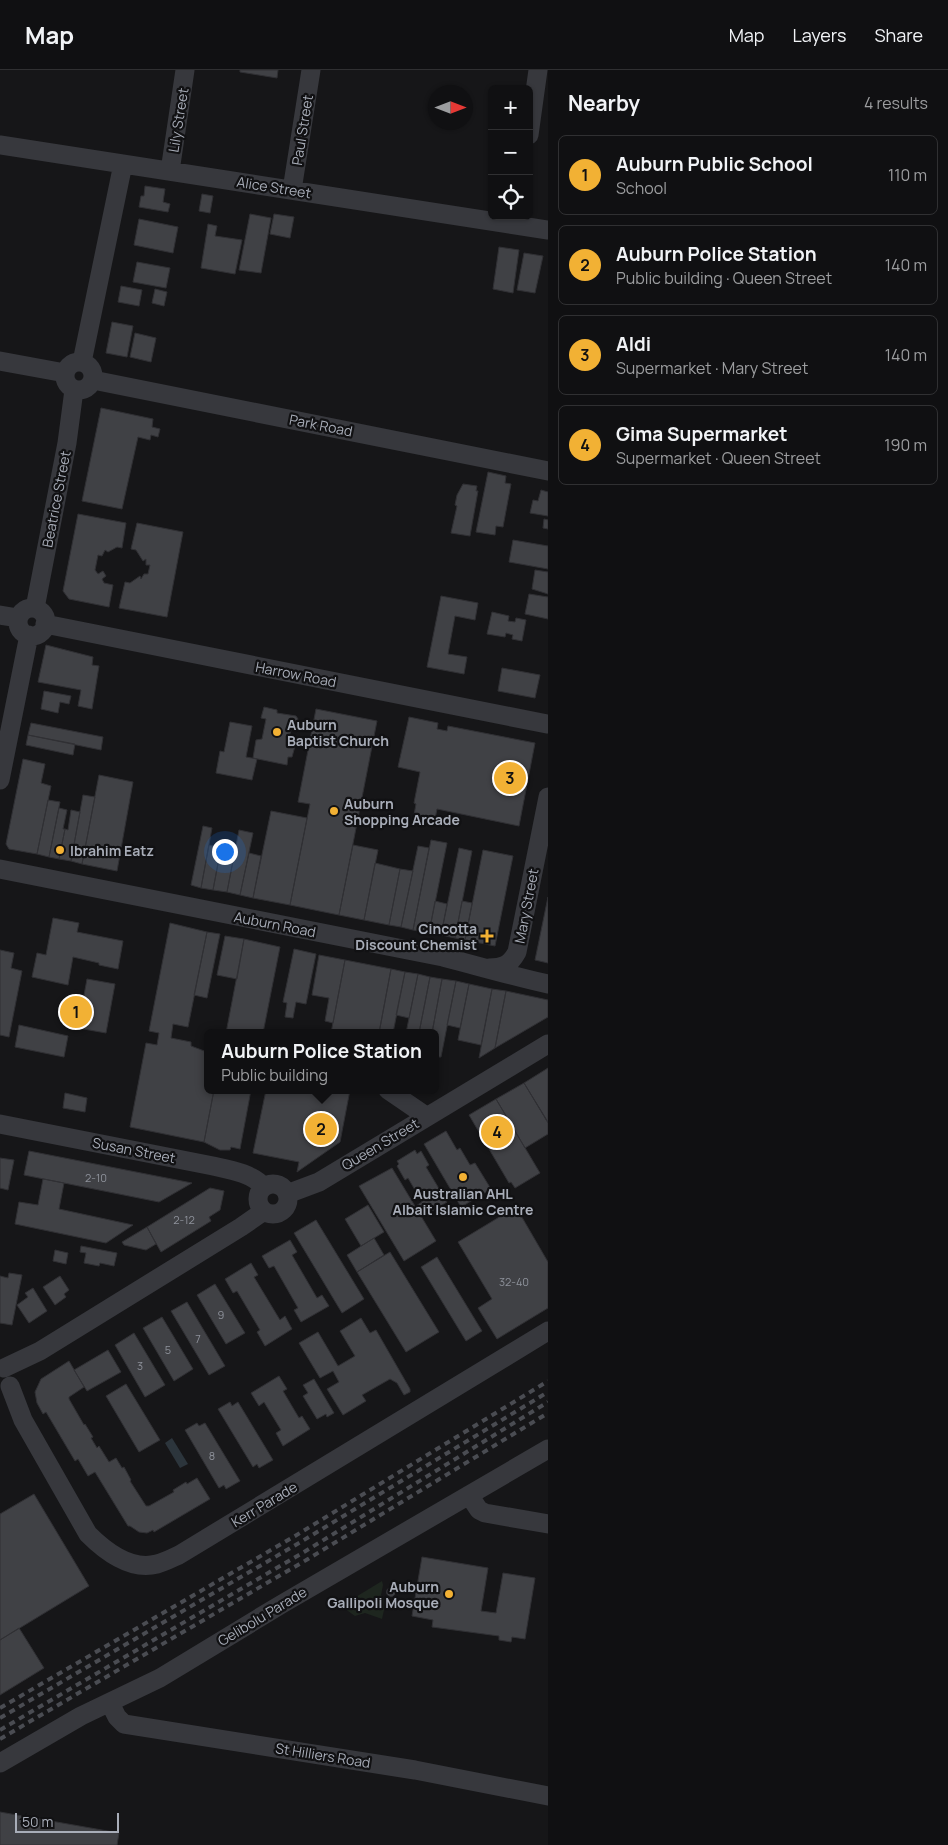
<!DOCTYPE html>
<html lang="en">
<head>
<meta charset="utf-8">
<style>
  body { margin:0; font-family:Manrope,sans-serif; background:#1e1e20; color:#f1f3f6 }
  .controls { position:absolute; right:15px; top:15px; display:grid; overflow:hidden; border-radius:8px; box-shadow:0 1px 4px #0004 }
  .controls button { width:45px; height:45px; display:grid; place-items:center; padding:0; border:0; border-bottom:1px solid #303032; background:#101012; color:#f1f3f6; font:25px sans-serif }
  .compass { position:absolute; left:428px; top:15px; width:45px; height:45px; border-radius:50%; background:#101012; box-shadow:0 1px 4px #0004; rotate:90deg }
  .scale { position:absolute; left:15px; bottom:12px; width:104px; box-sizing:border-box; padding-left:5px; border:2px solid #a8adb8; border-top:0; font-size:14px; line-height:18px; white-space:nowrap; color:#a8adb8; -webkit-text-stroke:4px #111113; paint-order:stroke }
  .you { position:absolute; left:224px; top:781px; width:18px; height:18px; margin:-12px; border:4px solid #fff; border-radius:50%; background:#1a73e8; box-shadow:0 0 0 8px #1a73e833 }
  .badge { display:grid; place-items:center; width:32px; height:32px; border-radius:50%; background:#f2b134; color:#111; font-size:16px; font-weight:700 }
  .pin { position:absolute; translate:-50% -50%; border:2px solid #fff; box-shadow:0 1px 5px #0006 }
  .popup { position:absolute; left:204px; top:959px; width:235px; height:65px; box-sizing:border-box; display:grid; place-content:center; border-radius:8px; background:#101012; filter:drop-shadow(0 1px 4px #0005); font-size:16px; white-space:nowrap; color:#9c9d9f }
  .popup b { font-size:19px; color:#f1f3f6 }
  .popup::after { content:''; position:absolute; left:50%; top:100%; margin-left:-10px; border:10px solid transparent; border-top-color:#101012 }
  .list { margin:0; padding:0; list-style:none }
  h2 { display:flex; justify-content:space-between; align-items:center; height:65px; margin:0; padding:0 20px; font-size:21px }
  h2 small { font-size:16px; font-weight:400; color:#9c9d9f }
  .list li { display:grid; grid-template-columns:32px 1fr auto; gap:15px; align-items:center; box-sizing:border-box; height:80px; margin:0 10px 10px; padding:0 10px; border:1px solid #303032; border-radius:8px }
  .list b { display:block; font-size:19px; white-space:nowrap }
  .list p { margin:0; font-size:16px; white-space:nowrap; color:#9c9d9f }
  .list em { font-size:16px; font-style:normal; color:#9c9d9f }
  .icon { flex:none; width:28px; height:28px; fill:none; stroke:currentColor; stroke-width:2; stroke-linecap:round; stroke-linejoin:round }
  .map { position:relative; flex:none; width:548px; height:1775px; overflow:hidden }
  header { display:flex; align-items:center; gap:30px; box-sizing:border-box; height:70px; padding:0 25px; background:#101012; border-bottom:1px solid #303032 }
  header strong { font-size:24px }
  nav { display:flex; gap:28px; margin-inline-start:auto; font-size:18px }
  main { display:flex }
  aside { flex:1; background:#101012 }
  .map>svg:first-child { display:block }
  .green { fill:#1e261f }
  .water { fill:#2c353c }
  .building { fill:#404145; stroke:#303034 }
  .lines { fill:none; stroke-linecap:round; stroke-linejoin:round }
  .minor { stroke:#37383d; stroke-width:19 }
  .rail { stroke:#4a4c52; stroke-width:4; stroke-dasharray:6 5; stroke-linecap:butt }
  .poi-dot { fill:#f2b134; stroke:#111113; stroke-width:2 }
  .labels { text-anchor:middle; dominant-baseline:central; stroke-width:4.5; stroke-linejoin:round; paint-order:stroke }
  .number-label { font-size:11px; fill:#8e929b }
  .street-label { font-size:14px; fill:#a8adb8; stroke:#111113 }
  .poi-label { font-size:14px; font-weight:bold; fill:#a8adb8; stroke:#111113; text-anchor:start }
</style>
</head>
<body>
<header>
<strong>Map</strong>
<nav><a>Map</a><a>Layers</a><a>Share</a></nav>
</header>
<main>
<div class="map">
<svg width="548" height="1775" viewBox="0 0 548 1775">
  <rect width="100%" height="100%" fill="#161618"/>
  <path class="green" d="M382,1511L383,1515L381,1525L386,1531L382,1549L365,1543L355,1546L341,1536Z"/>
  <path class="water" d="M172,1368L188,1394L180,1398L165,1373Z"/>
  <path class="building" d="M240,0H278L277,8L240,2Z
    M145,116L165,119L163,132L170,134L168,142L139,137L141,126H144Z
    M202,124L213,126L210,143L199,141Z
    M250,144L271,148L261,203L239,200Z
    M274,144L294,147L290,168L270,164Z
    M139,149L178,157L173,183L134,175Z
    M208,154L217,156L215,166L242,170L235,204L201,198Z
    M499,177L519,180L513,223L493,219Z
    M524,183L543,186L535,223L517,220Z
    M137,192L170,198L166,218L133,212Z
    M121,216L142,220L139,236L118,232Z
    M155,219L167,222L164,236L152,233Z
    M112,252L133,256L127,287L106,283Z
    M135,263L156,268L151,292L130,287Z
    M101,338L153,349L152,357L160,359L158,367L151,365L150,370L138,367L122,439L82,431Z
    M488,402L506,406L505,413L511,414L503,457L496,456L495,465L476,462Z
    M463,414L477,416L476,421H478L470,466L451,463L457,436L455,435L457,425Z
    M541,420L548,422V446L530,443L533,430L538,431Z
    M78,444L126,453L122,478L117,477L108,482L105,480L102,486L98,485L95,500L98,504L103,501L106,506L102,509L104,513L113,515L109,537L69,529L63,521Z
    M544,449L548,450V459L543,458Z
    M137,453L183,462L167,547L119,538L125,512L130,513L140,506L141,509L144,504H148L150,495H146V489L143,491L136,480L131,479Z
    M513,470L548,476V499L509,492Z
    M535,500L548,502V524L532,519Z
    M529,524L548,527V549L525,544Z
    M441,526L478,533L475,550L455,546L448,584L467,587L464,604L427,597Z
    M492,542L509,546L508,551L515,552L516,548L526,550L522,571L512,569L513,565L506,563L505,567L487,564Z
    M46,575L93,587L92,595L99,596L92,639L78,636L81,620L38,612Z
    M502,598L540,605L535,628L498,621Z
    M44,621L71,626L69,634L60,632L58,643L41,639Z
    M264,637L277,640V643L296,646L298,649L297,653L292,654L288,675L295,676L292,687H288L287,695L253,688L256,670L262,669L266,649L261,648Z
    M316,639L377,651L339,845L290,835L310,734L298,732Z
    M409,647L438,653L437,659L447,661L448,656L535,673L519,756L437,739L435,749L414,745L416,734L414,733L420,702L398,697Z
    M230,652L252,656L246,687L257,689L252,710L216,703L220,681L224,682Z
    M31,653L103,667L101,680L28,665Z
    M28,665L75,674L73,685L26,675Z
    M23,689L45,694L41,713L51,716L37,784L9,779L6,774Z
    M99,705L133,712L117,801L82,794Z
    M83,725L95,727L82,794L71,791Z
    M48,730L60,732L49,787L37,784Z
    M59,738L67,740L63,759H65L59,789L49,787Z
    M71,740L80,742L71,791L59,789L65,759L68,760Z
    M271,741L307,748L290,835L253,828Z
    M203,756L212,758L201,818L191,815Z
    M239,760L253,763L240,825L227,822Z
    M431,770L447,773L429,863L413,860Z
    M209,775L221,778L213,820L201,818Z
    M353,775L378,780L364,850L339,845Z
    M418,776L429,778L413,860L401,857Z
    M459,778L472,781L455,868L441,865Z
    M483,780L513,786L495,876L465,870Z
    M249,783L261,786L253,828L240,825Z
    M219,788L233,791L227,822L213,820Z
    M375,793L400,799L389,855L364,850Z
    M400,799L413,801L401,857L389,855Z
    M548,827V893L535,890Z
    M435,831L447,834L441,865L429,863Z
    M462,831L472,833L465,870L455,868Z
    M53,848L79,853L77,862L123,871L118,899L99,895V893L73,887L68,915L32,907L37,883L46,885Z
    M170,853L207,862L188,957L173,954L171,968L191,972V976L207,982V1020H214L204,1072L130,1057L146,973L157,975L159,963L149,961Z
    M207,862L220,864L207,928L194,925Z
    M225,866L244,869L237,909L217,905Z
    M244,869L280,877L263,963H226Z
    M294,879L316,884L306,934L296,932L293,948L285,947L287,933L283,932Z
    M0,880L14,883L11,898L22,901L9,967L0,965Z
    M319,885L345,890L333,953L325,951L329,928L312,925Z
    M345,890L391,899L379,963H331Z
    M391,899L405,902L393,963H379Z
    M405,902L418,904L409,948L396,945Z
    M418,904L430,907L419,963H406Z
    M430,907L442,909L432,963H419Z
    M87,909L115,914L106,963L78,958Z
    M442,909L456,911L441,987H438L435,1003V963H432Z
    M456,911L469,914L460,958L447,955Z
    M469,914L492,919L481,975L458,970Z
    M492,919L506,921L495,978L479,988Z
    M506,921L548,930V947L495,978Z
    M19,955L68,966L64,987L15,977Z
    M548,998V1052L524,1013Z
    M524,1013L548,1053V1064L525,1078L496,1029Z
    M214,1020H251L240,1079L231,1077L230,1080H220L204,1072Z
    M266,1020H350L340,1072L297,1102L299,1092L253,1083Z
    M65,1023L87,1028L85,1042L63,1038Z
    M496,1029L540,1103L515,1118L511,1112L509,1113L469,1045Z
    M446,1061L457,1080L460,1078L470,1095L475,1093L491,1119L461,1137L424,1074Z
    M415,1080L417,1084L421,1081L429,1095L426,1097L447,1132L422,1147L416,1136L422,1132L408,1108L405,1110L397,1096L399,1094L397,1091Z
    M29,1081L192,1113L159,1132L24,1105Z
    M0,1088L14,1090L8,1120L0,1118Z
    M392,1098L436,1171L404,1191L359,1116Z
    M43,1109L64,1113L59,1139L133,1155L106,1173L15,1154L19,1132L38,1135Z
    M210,1118L224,1121L220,1140L209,1147L211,1151L161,1182L147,1157Z
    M368,1135L384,1162L361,1176L345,1149Z
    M516,1137L548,1192V1238L497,1269L478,1238L492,1229L458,1172Z
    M316,1150L364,1229L342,1243L294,1163Z
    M147,1157L156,1174L146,1180L124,1175L122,1172Z
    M374,1168L384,1185L357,1202L347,1185Z
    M290,1170L297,1182L292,1185L317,1228L322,1225L329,1236L301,1252L294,1240L298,1238L274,1196L269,1198L262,1186Z
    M81,1176L117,1183L114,1196L100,1193L99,1196L84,1193L86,1183L80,1182Z
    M55,1180L68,1183L66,1194L53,1191Z
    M390,1182L439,1262L406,1282L357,1202Z
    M437,1187L482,1261L466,1271L421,1197Z
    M251,1193L258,1205L254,1207L280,1250L285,1246L292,1259L265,1276L257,1262L260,1260L237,1221L233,1223L225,1209Z
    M9,1203L22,1205L12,1255L0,1253V1206L8,1208Z
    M60,1206L69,1220L64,1224L66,1227L55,1235L43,1217Z
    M215,1214L245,1263L226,1274L197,1225Z
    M33,1218L47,1241L29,1253L17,1235L28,1227L25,1223Z
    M187,1232L225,1296L209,1305L171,1241Z
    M162,1247L193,1299L174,1311L143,1258Z
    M361,1248L370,1263L376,1260L410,1319V1322L404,1325L397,1313L390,1309L362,1325L366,1331L343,1345L327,1319L339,1312L333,1301L320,1308L299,1273L318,1262L338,1296L355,1286L340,1261Z
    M134,1263L165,1315L145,1327L115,1275Z
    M108,1280L121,1302L87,1321L74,1300Z
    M69,1291L84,1317L69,1327V1329L84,1355L85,1354L93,1367L91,1368L97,1378L99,1376L109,1392L116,1388L122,1398L124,1397L131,1410L130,1411L146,1436H149L174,1422L173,1420L186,1412L187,1414L197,1408L210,1429L154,1462L153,1460L147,1463L139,1462L130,1456H128L95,1402L88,1406L78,1389L75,1391L46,1342L43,1344L37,1333L35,1322L41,1309Z
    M279,1306L287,1319L283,1321L299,1348L302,1346L310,1359L283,1376L276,1363L281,1360L264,1332L259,1336L251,1323Z
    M314,1309L334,1343L327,1347L326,1344L317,1349L303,1326L308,1323L303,1315Z
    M126,1314L160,1370L139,1382L106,1326Z
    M230,1332L232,1336L238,1332L273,1390L259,1398L257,1394L253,1397L218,1339Z
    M197,1353L199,1356L205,1353L240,1411L226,1419L224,1415L219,1418L185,1360Z
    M34,1424L89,1516L0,1570V1444Z
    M422,1487L488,1498L481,1541L496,1543L503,1503L535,1508L525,1569L512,1567L511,1572L499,1570V1566L432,1557L433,1550L412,1546Z
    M386.5 1522a4.5 4.5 0 1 1 9 0a4.5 4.5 0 1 1-9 0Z
    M19,1558L44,1598L0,1625V1570Z
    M0,1742L119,1763L117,1775H0Z"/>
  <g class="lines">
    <path class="minor" d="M529,65L538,0
      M0,75L548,160
      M170,101L185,0
      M292,120L311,0
      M0,291L65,303
      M65 306a14 14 0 1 1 28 0a14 14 0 1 1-28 0Z
      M82,292L123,94
      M93,310L548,401
      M35,538L67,373L74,320
      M18 552a14 14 0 1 1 28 0a14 14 0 1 1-28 0Z
      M0,545L18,548
      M45,554L547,654
      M0,710L29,565
      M0,799L443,887C478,896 512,906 548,914
      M489,898C503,898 510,895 517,882L548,727
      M388,1020L426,1046
      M0,1054L213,1096C231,1100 251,1103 264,1117
      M258 1129a15 15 0 1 1 30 0a15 15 0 1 1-30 0Z
      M287,1124L319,1112L548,974
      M4,1298L40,1281L241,1157L264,1141
      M10,1316L23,1350L88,1464C105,1481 131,1501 157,1494C165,1492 172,1488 179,1485L548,1261
      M469,1425L479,1440L485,1443L548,1454
      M110,1633L117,1647L124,1654L415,1700L548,1726
      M0,1693L81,1646L160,1608L282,1534L548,1379"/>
    <path class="rail" d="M0,1638L295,1466L548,1311
      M0,1648L299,1473L548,1322
      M0,1660L304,1482L548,1332
      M0,1669L308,1489L548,1343"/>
  </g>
  <g class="poi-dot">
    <circle cx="277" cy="662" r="5"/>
    <circle cx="334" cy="741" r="5"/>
    <circle cx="60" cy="780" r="5"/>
    <path d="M484.5 858.5h5v5h5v5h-5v5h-5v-5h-5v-5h5z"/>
    <circle cx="463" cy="1107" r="5"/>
    <circle cx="449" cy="1524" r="5"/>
  </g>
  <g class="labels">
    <g class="number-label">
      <text x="96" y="1107">2-10</text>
      <text x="184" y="1149">2-12</text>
      <text x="514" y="1211">32-40</text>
      <text x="221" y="1244">9</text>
      <text x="198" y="1268">7</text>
      <text x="168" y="1279">5</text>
      <text x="140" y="1295">3</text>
      <text x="212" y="1385">8</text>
    </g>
    <g class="street-label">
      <text transform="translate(178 50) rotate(-81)">Lily Street</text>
      <text transform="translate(302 60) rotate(-81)">Paul Street</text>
      <text transform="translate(274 117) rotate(9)">Alice Street</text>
      <text transform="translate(321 355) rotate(11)">Park Road</text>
      <text transform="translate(56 429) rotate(-79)">Beatrice Street</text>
      <text transform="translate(296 604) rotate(11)">Harrow Road</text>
      <text transform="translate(526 836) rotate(-79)">Mary Street</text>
      <text transform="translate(275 854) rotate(11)">Auburn Road</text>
      <text transform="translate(380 1074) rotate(-31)">Queen Street</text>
      <text transform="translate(134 1080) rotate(11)">Susan Street</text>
      <text transform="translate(264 1434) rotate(-31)">Kerr Parade</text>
      <text transform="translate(262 1546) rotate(-31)">Gelibolu Parade</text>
      <text transform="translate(323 1685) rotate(9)">St Hilliers Road</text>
    </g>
    <g class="poi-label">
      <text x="287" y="654">Auburn<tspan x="287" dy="16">Baptist Church</tspan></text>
      <text x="344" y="733">Auburn<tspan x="344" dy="16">Shopping Arcade</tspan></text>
      <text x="70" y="780">Ibrahim Eatz</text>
      <text x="477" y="858" text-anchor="end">Cincotta<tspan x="477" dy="16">Discount Chemist</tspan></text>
      <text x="463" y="1123" text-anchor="middle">Australian AHL<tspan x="463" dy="16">Albait Islamic Centre</tspan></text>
      <text x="439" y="1516" text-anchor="end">Auburn<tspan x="439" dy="16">Gallipoli Mosque</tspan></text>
    </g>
  </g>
</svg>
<div class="controls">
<button>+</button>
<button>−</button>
<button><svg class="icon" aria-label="locate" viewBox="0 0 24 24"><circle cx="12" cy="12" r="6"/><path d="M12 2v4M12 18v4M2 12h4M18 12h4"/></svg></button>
</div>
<svg class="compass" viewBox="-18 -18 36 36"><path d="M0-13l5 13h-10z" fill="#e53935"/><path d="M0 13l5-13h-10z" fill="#9c9d9f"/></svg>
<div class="scale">50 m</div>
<div class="you"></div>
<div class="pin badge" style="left:76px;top:942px">1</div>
<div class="pin badge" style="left:321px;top:1059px">2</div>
<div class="popup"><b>Auburn Police Station</b>Public building</div>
<div class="pin badge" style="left:510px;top:708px">3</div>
<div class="pin badge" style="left:497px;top:1062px">4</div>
</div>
<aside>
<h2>Nearby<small>4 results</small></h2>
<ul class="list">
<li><span class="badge">1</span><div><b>Auburn Public School</b><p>School</p></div><em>110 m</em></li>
<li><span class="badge">2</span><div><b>Auburn Police Station</b><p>Public building · Queen Street</p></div><em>140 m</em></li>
<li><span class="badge">3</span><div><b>Aldi</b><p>Supermarket · Mary Street</p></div><em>140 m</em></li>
<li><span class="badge">4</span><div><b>Gima Supermarket</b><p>Supermarket · Queen Street</p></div><em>190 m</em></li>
</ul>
</aside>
</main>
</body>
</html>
